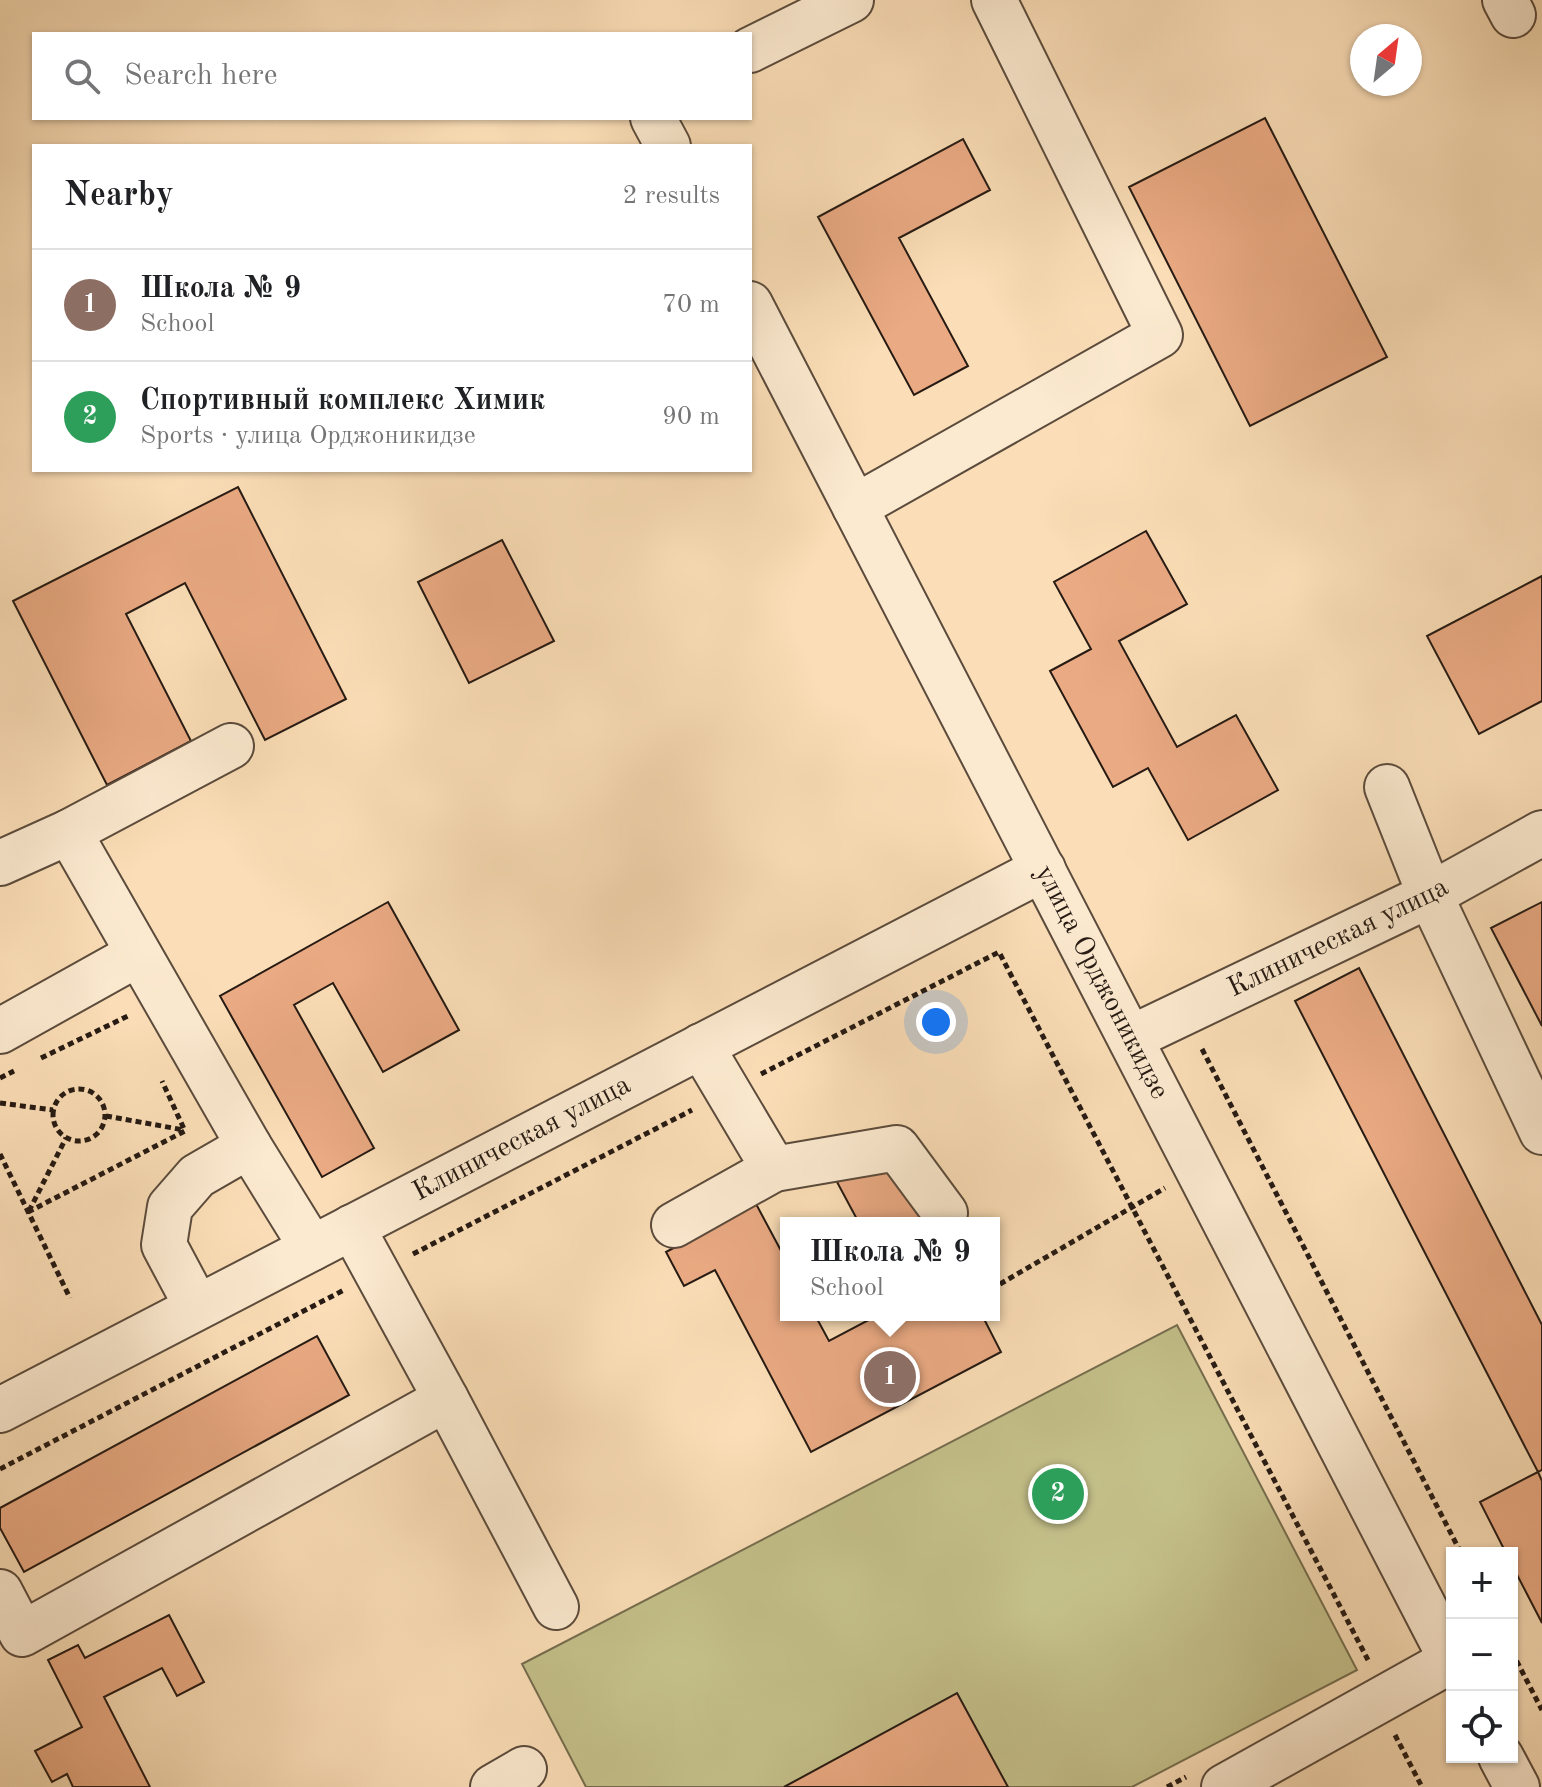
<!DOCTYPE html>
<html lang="en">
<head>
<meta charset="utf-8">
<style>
  body { margin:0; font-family:"Old Standard TT",serif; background:#f6f6f6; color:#202124 }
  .controls { position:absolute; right:24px; bottom:24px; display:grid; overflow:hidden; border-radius:0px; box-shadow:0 2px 6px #0004 }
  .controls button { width:72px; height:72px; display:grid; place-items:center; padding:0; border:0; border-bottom:2px solid #e0e0e0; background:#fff; color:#202124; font:40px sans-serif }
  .compass { position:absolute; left:1350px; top:24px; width:72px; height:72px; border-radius:50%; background:#fff; box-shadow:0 2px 6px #0004; rotate:29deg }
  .you { position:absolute; left:936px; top:1022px; width:28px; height:28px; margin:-20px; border:6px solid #fff; border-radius:50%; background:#1a73e8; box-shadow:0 0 0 12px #1a73e833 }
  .badge { display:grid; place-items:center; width:52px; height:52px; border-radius:50%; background:#8f2418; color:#fff; font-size:26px; font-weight:700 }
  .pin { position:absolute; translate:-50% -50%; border:4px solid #fff; box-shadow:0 2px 8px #0006 }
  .popup { position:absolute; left:780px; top:1217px; width:220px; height:104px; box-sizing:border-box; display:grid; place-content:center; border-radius:0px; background:#fff; filter:drop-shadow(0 2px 6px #0005); font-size:26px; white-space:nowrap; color:#757577 }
  .popup b { font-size:30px; color:#202124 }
  .popup::after { content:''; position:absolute; left:50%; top:100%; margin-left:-16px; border:16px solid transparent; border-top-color:#fff }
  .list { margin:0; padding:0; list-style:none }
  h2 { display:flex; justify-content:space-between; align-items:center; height:104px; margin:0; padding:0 32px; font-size:34px }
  h2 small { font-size:26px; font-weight:400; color:#757577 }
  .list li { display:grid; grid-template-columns:52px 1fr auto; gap:24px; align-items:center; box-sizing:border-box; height:112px; padding:0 32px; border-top:2px solid #e0e0e0 }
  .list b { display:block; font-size:30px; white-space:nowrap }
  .list p { margin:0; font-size:26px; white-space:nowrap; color:#757577 }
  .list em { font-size:26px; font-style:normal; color:#757577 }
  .icon { flex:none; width:44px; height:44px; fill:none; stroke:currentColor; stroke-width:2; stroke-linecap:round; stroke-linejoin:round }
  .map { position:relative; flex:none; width:1542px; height:1787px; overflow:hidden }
  .search { position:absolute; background:#fff; box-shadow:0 2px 6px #0004; left:32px; top:32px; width:720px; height:88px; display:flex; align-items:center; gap:20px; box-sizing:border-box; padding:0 28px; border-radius:0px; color:#757577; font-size:30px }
  .panel { position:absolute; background:#fff; box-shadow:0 2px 6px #0004; left:32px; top:144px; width:720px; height:328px; border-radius:0px }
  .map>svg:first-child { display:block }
  .green { fill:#c4c08a; stroke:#756d4e; stroke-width:2 }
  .building { fill:#eaaa83; stroke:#261a13; stroke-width:2 }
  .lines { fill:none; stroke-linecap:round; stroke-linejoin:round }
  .minor-casing { stroke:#5b4b3c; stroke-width:48 }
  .path { stroke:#261a13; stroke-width:5; stroke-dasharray:6 4; stroke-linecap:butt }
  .minor { stroke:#fcead0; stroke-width:44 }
  .labels { text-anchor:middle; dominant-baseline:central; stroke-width:6; stroke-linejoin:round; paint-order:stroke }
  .street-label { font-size:28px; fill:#261a13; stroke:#fcead0 }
</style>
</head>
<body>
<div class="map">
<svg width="1542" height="1787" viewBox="0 0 1542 1787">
  <rect width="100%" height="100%" fill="#fbdeb7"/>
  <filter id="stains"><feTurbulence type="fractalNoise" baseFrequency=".0025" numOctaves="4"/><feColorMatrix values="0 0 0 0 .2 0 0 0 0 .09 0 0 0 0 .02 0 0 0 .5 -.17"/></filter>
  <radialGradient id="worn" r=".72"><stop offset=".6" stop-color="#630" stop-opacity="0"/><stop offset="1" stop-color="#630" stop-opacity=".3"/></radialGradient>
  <path class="green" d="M1177,1325L1357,1670L1132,1787H586L522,1664Z"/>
  <path class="building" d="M1265,118L1387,357L1250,426L1129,187Z
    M963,139L990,190L899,238L968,366L914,395L818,217Z
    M238,487L346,699L265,740L185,583L126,614L191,741L107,785L13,601Z
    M1146,531L1187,604L1119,641L1177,747L1236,715L1278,790L1188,840L1148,768L1113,787L1050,671L1091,649L1054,582Z
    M502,540L554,641L469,683L418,582Z
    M1542,576V701L1479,734L1427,636Z
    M388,902L459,1030L383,1072L333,983L294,1005L374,1148L322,1177L220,996Z
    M1542,902V1026L1491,928Z
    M1359,968L1542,1325V1470L1538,1472L1295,1001Z
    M896,1152L933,1223H859L837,1182Z
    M747,1187L786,1260V1315H815L829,1341L878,1315H982L1001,1352L811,1452L715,1270L684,1286L666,1252L700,1234Z
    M317,1336L349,1395L24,1572L0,1528V1508Z
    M1538,1472L1542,1481V1623L1512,1565V1553H1506L1480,1502Z
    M169,1615L204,1682L177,1696L162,1668L104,1697L150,1787H73L67,1774L52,1782L35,1751L82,1727L48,1660L78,1645L85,1658Z
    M957,1693L1008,1787H784Z"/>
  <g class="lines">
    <g class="minor-casing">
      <g id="minor">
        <path d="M1505,0L1513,15"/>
        <path d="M750,50L851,0"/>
        <path d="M653,118L668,146"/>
        <path id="s1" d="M750,304L1452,1661"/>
        <path d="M855,507L1160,335L994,0"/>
        <path d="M231,746L69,832L249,1146L312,1248"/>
        <path d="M1387,787L1430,895L1542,1132"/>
        <path d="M0,863L69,832"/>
        <path d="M0,1031L138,954"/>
        <path id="s2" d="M1131,1038L1430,895L1542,833"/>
        <path d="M774,1169L897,1148L945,1213"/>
        <path d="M674,1225L774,1169L701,1046"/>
        <path d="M197,1307L164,1245L170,1207L197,1176L249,1146"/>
        <path d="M446,1399L556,1607"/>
        <path id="s3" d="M0,1410L1043,869"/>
        <path d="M0,1592L22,1634L446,1399L352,1227"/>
        <path d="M1501,1757L1517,1787"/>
        <path d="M493,1787L524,1769"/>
        <path d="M1224,1787L1452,1660"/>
      </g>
    </g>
    <path class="path" d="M1202,1049L1461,1553
      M41,1058L130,1015
      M761,1074L999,952L1368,1660
      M0,1078L14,1071
      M53 1115a26 26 0 1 1 52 0a26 26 0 1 1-52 0Z
      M0,1103L53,1110
      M106,1116L184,1130
      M0,1154L70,1298
      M29,1211L66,1138
      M28,1212L185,1131L162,1081
      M413,1254L692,1110
      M1000,1284L1165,1188
      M0,1469L344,1290
      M1512,1652L1542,1710
      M1395,1735L1422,1787
      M1167,1787L1186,1777"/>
    <use href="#minor" class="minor"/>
  </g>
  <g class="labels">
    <g class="street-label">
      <text stroke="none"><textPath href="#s2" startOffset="230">Клиническая улица</textPath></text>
      <text stroke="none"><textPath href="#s1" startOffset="764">улица Орджоникидзе</textPath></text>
      <text stroke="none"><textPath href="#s3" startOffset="588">Клиническая улица</textPath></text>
    </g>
  </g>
  <rect width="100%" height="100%" filter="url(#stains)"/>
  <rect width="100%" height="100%" fill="url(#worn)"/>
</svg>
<div class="controls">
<button>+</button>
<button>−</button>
<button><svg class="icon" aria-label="locate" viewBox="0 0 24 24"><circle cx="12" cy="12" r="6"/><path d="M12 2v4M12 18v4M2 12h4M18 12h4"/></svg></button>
</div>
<svg class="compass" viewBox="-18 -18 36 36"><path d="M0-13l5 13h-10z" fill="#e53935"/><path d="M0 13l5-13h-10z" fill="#757577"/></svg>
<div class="you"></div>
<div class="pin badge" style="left:890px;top:1377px;background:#8d6e63">1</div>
<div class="popup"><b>Школа № 9</b>School</div>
<div class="pin badge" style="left:1058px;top:1494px;background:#2e9e5b">2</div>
<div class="search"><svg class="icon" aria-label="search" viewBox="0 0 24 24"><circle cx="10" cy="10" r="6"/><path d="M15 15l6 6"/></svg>Search here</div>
<section class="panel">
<h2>Nearby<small>2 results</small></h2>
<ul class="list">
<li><span class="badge" style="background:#8d6e63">1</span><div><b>Школа № 9</b><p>School</p></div><em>70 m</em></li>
<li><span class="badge" style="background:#2e9e5b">2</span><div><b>Спортивный комплекс Химик</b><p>Sports · улица Орджоникидзе</p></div><em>90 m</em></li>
</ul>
</section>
</div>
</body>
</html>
